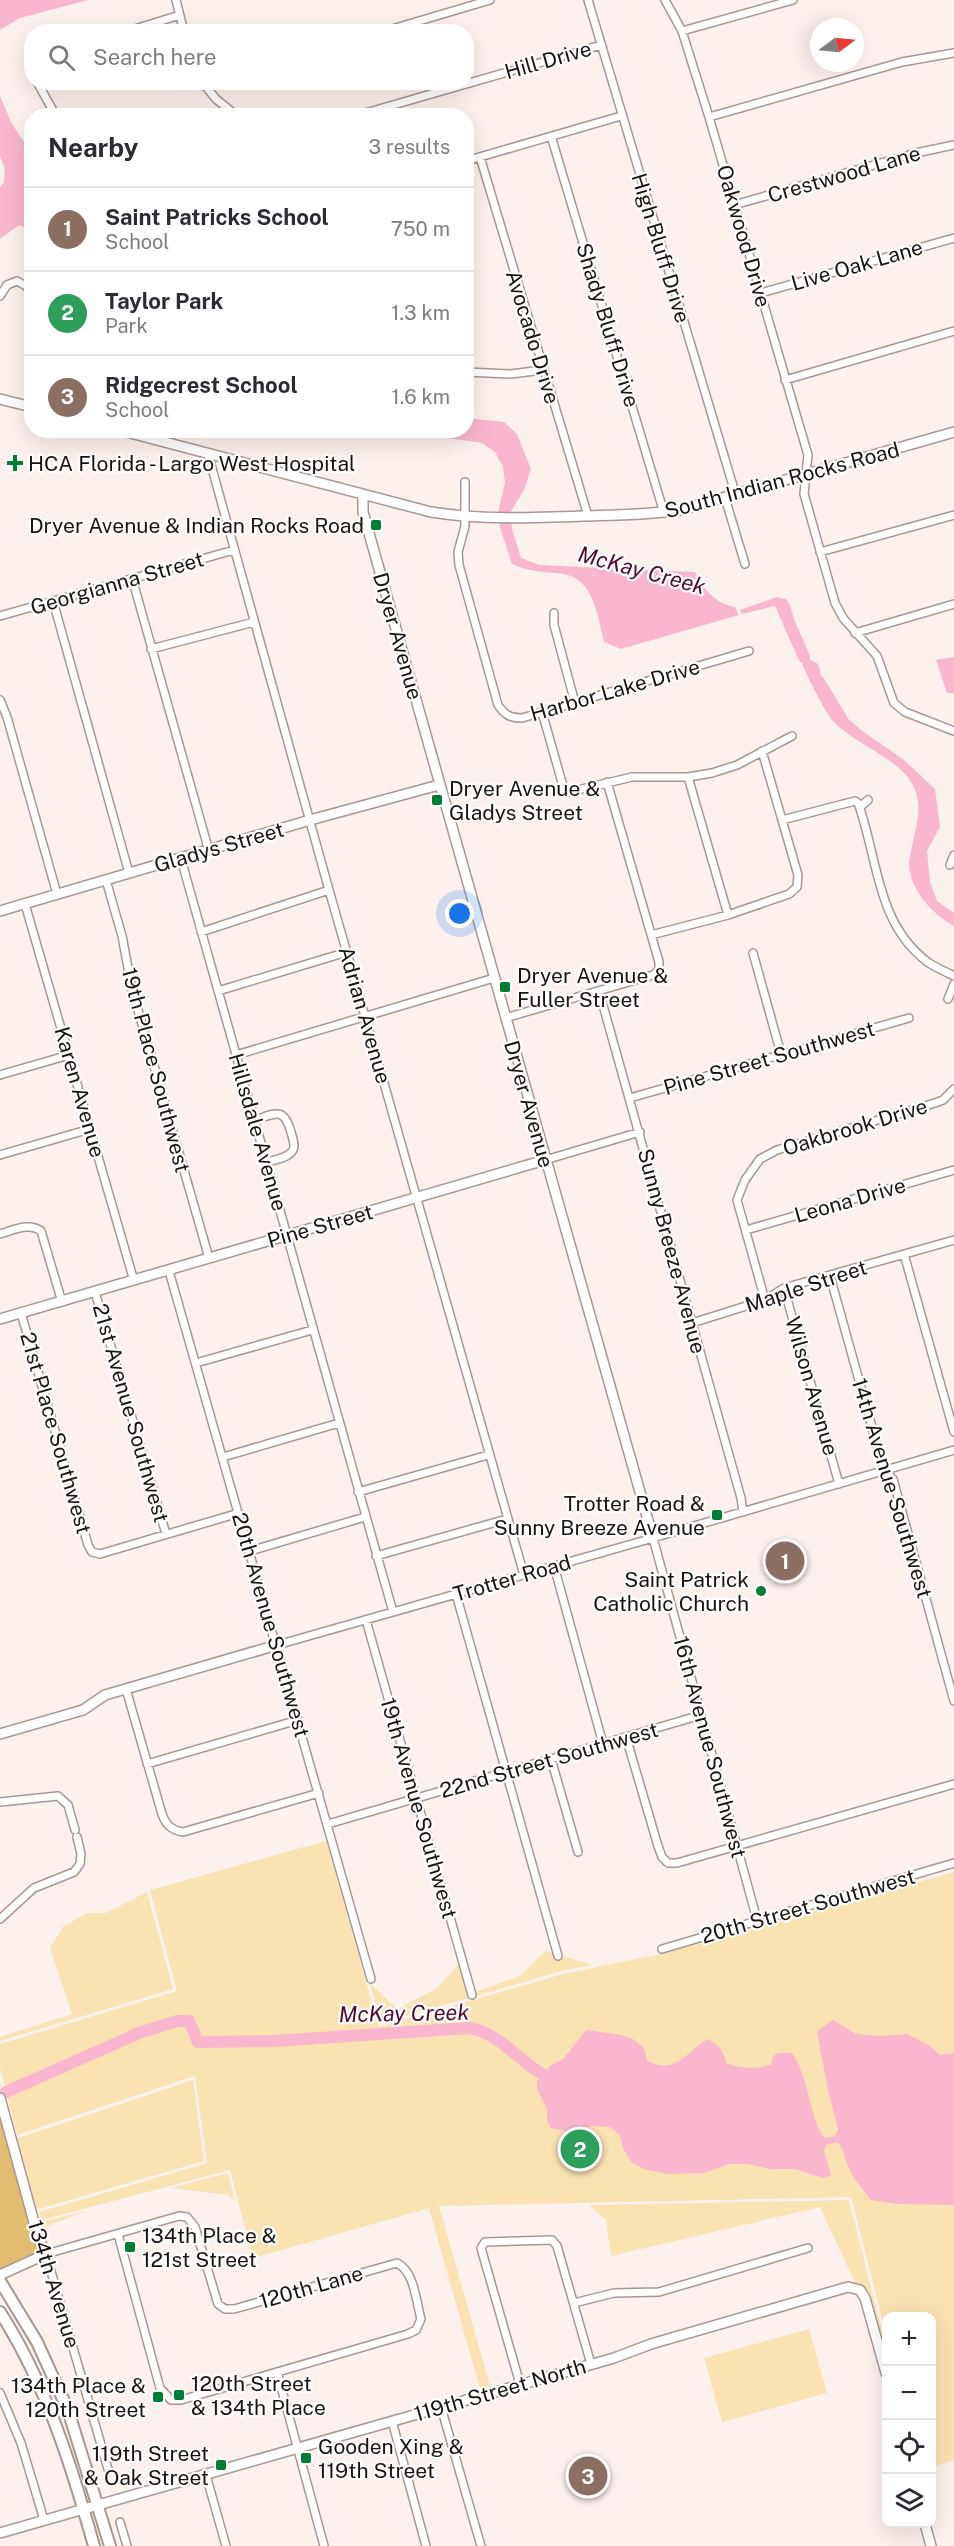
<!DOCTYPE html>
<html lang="en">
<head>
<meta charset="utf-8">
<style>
  body { margin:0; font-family:"Public Sans",sans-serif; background:#f7f7f7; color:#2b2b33 }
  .controls { position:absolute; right:18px; bottom:18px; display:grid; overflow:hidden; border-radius:12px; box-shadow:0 6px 24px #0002 }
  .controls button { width:54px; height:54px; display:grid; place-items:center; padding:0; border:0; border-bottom:2px solid #e1e1e2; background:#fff; color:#2b2b33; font:30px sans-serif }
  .compass { position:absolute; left:810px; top:18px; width:54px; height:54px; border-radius:50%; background:#fff; box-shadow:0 6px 24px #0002; rotate:74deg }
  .you { position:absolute; left:460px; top:914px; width:21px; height:21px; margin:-15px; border:4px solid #fff; border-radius:50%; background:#1a73e8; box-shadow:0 0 0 9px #1a73e833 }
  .badge { display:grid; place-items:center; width:39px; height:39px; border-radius:50%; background:#007d35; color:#fff; font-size:20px; font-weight:700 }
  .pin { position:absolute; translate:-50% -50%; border:3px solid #fff; box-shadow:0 2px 6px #0006 }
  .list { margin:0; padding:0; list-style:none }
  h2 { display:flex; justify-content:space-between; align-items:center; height:78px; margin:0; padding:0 24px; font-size:26px }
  h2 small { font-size:20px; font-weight:400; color:#7c7c81 }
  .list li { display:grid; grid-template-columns:39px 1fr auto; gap:18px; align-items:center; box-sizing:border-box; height:84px; padding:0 24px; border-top:2px solid #e1e1e2 }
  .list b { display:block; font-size:22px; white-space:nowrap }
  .list p { margin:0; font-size:20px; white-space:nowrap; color:#7c7c81 }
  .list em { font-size:20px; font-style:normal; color:#7c7c81 }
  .icon { flex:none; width:33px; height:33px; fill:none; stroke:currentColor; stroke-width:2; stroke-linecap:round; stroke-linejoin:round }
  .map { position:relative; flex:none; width:954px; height:2546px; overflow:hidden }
  .search { position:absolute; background:#fff; box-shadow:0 6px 24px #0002; left:24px; top:24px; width:450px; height:66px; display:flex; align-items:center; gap:15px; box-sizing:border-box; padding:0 21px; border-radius:24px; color:#7c7c81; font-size:22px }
  .panel { position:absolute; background:#fff; box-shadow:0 6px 24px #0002; left:24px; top:108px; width:450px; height:330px; border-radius:24px }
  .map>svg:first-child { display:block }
  .green { fill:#fae2b3 }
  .forest { fill:#e1bc71 }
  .water { fill:#f9b7cf }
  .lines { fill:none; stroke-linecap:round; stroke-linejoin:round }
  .river { stroke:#f9b7cf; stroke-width:12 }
  .street-casing { stroke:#a89791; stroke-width:10 }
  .secondary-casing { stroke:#a89791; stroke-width:12 }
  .primary-casing { stroke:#a89791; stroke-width:14 }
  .street { stroke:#fff; stroke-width:7 }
  .secondary { stroke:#fff; stroke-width:9 }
  .primary { stroke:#fff; stroke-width:10 }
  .poi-dot { fill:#007d35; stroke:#fff; stroke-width:2 }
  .labels { text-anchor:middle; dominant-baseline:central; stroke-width:4.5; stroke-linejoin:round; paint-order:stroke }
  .street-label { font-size:21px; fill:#1a1411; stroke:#fff }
  .poi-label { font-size:21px; fill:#1a1411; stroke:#fff; text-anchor:start }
  .water-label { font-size:22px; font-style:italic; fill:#510a2e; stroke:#fff }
</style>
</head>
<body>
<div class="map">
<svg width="954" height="2546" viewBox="0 0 954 2546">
  <rect width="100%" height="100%" fill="#fdf1ed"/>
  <path class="green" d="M326,1841L379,2027L563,1974L666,1953L954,1872V2460L932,2467V2316H886V2334L851,2197L439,2206L490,2386L480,2389L429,2208L253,2258L230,2170L42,2220L39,2212L207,2163L195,2076L17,2135L0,2068V2044L177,1991L150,1890Z
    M147,1892L173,1989L0,2041V2037L72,2014L50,1948L63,1927L87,1913H106Z
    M545,1951L553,1953L555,1960L562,1958L561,1956L593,1965L562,1971L476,1996L475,1992L520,1976Z
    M459,1964L469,1998L381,2023L370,1983L397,2009L436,1989Z
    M193,2080L204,2161L39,2209L36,2213L38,2220L42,2222L86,2211L40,2229L0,2085V2081L14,2136L18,2138Z
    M228,2173L235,2201L228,2195L171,2188Z
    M849,2200L886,2347V2362L865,2289L856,2285L820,2207L611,2256L606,2220L589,2205Z
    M809,2329L827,2393L722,2422L704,2358Z"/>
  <path class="forest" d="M0,2115L40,2252L1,2270L0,2268Z"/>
  <path class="water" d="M0,0H88L20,18L0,30Z
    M0,96L12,124L31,152V230L19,225L0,239V187L4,182L5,169L0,156Z
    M467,418L504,422L517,434L531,469L524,490L510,513L512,529L521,558L539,565L695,572C703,589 716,604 735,607L739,615L621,649L604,642C598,618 594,578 563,574C542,571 533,573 512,564L500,528L498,512L505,483L503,467L495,452L482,443L396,431L466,430Z
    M777,597L786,599L790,605L805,657L818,664L829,702L861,730L904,760L935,789L940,827L927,851L930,882L937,901L954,913V926C931,914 904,884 910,856C913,838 920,821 918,802C914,761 859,749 834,722C826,714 808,678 803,666C795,644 796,619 774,606L742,614L740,610Z
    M954,657V693H947L936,660Z
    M833,2020L856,2034L880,2036L907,2034L930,2046L940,2055L954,2053V2205L897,2204L871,2200C862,2189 852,2177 847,2163C843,2155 844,2147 837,2142L826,2145L824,2151L831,2175L823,2178L795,2169H771L747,2164H729L704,2173L667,2174L644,2169L631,2162L623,2148L620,2135L610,2127L593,2126L568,2131L551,2128L547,2121V2109L537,2089V2082L550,2066L564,2058L586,2030L621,2035L633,2039L644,2048L647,2060C673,2077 687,2052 707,2039C718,2043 725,2052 726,2063C742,2069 755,2069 771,2065L773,2056L778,2053H792C809,2076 811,2125 825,2138L835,2136L838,2129L828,2090L817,2031Z"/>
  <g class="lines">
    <path class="river" d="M782,607L804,657
      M819,682L841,718
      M6,2092L139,2033L177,2021H189L198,2042L275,2041L469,2028C506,2034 524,2072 558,2080"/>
    <g class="street-casing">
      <path id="street" d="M176,0L184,32
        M588,0L736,496
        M665,0L682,31L709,117L808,455L804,494L835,603L843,618L877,656L894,703L905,712L954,731
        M682,31L793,0
        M125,32L180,15
        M382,32L490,0
        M37,82L56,116
        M202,82L216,99L237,116
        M355,116L601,45
        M709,117L902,62L954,53
        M551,136L664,513
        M480,157L588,516
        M466,161L621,116
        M734,205L916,153L954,145
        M761,293L954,238
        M0,296L7,285L17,281L26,286L32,294
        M466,372L511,374L542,370
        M785,380L954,331
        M208,454L329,890L524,1575
        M465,482V526L458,552L459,565L498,705C505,715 510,718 522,718L749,651
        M725,498L745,564
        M820,552L954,515
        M132,578L209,851
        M53,601L129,873
        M554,613V625L575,703
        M0,616L234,550
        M855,633L954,604
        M151,649L254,622
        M0,700L7,717L57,894
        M542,712L565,793L632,777H688L712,773L737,765L792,736
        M688,777L728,915
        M860,807L868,800
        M782,820L855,801L858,803C878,858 876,921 925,960C933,967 945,971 954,976
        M181,859L393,1612
        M950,865L954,855
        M106,880L122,936L132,989L209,1258
        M25,904L134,1281
        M201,932L329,890
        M651,935L728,915L789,894L797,887L798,875L762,751
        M753,953L781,1054
        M218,991L347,952
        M599,991L741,1498L743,1512
        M948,999L954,984
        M505,1018L653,975L659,970V962L607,782
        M236,1055L494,978
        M0,1075L69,1055
        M630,1098L909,1018
        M255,1120C276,1113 284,1107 291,1132C292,1137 296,1145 293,1150C289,1158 274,1160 267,1162
        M0,1155L90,1129
        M545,1160L640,1132
        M746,1230L954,1170
        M0,1234C14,1230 29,1222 41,1231L62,1302
        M904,1254L954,1432
        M169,1271L371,1979
        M830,1276L884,1470L893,1479L954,1701
        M784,1288L839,1484
        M95,1292L166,1534
        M765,1300L737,1200L745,1180L760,1159L777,1150L935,1103L943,1100L954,1089
        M21,1313L88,1545L92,1552L100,1554L239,1513
        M692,1323L765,1300L784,1288L954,1240
        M196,1363L312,1330
        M223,1457L339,1423
        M358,1492L488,1455
        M653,1538L757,1920
        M250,1551L365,1517
        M376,1556L507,1519
        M554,1566L603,1744
        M456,1594L558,1956
        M366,1620L472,1995
        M277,1645L653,1538L954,1450
        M126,1689L162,1814C166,1825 171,1830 183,1832L319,1793
        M626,1737L658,1846L662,1857L668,1863H677L954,1784
        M551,1759L578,1852
        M147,1764L298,1720
        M0,1802L58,1796L68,1805L75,1830
        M328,1824L701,1715
        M0,1919L34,1888L74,1872L80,1864L81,1854L77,1837
        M662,1949L954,1863
        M574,2303L614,2293L659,2292L808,2248
        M277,2372L324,2546
        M520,2384L481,2248L485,2242L552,2240L557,2246L591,2364
        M0,2393L21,2443L44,2520
        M441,2407L481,2546
        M392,2421L426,2546
        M108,2469L46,2254L179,2216L187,2217L195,2227L218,2304L225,2309H234L397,2263C415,2272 416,2302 421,2319L416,2330L408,2334L181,2400H171L160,2388L118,2234
        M206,2475L226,2546
        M120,2522L127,2546"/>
    </g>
    <g class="secondary-casing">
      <path id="secondary" d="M0,399L32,407
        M119,430L431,512C481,520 532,518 583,516C616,515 648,515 680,510L954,432
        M363,495V512L653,1538
        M0,911L310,820L439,785
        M0,1319L545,1160
        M0,1734L83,1710L105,1695L277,1645
        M0,2098L38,2237L46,2254L0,2275
        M925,2524L931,2546
        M0,2533L614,2358L651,2344L848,2287L860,2290L865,2298L886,2373"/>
    </g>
    <g class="primary-casing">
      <path id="primary" d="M0,2281L37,2342L68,2410L110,2546
        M0,2312C46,2384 71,2464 94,2546"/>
    </g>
    <use href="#street" class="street"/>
    <use href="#secondary" class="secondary"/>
    <use href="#primary" class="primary"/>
  </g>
  <g class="poi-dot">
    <path d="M12 454h6v6h6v6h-6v6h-6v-6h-6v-6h6z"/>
    <rect x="370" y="519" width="12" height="12" rx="3"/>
    <rect x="431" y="794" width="12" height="12" rx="3"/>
    <rect x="499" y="981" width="12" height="12" rx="3"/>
    <rect x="711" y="1509" width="12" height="12" rx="3"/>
    <circle cx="761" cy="1591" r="6"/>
    <rect x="124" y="2241" width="12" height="12" rx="3"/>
    <rect x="173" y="2389" width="12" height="12" rx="3"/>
    <rect x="152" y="2391" width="12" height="12" rx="3"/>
    <rect x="300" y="2452" width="12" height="12" rx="3"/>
    <rect x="215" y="2459" width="12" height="12" rx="3"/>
  </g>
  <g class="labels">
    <g class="street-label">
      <text transform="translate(548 60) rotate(-16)">Hill Drive</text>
      <text transform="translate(844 174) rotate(-16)">Crestwood Lane</text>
      <text transform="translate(744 236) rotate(74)">Oakwood Drive</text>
      <text transform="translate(661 248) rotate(73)">High Bluff Drive</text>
      <text transform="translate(857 265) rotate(-16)">Live Oak Lane</text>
      <text transform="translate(608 325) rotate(73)">Shady Bluff Drive</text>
      <text transform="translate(533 337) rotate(73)">Avocado Drive</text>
      <text transform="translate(782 480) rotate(-15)">South Indian Rocks Road</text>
      <text transform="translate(117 583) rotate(-16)">Georgianna Street</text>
      <text transform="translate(398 636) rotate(74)">Dryer Avenue</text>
      <text transform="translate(615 690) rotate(-16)">Harbor Lake Drive</text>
      <text transform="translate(219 847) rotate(-16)">Gladys Street</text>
      <text transform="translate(365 1015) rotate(74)">Adrian Avenue</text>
      <text transform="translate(769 1058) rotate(-16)">Pine Street Southwest</text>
      <text transform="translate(156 1070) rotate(75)">19th Place Southwest</text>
      <text transform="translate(80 1092) rotate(74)">Karen Avenue</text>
      <text transform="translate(529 1104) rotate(74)">Dryer Avenue</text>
      <text transform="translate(855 1127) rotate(-17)">Oakbrook Drive</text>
      <text transform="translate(258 1132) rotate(74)">Hillsdale Avenue</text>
      <text transform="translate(850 1200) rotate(-16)">Leona Drive</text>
      <text transform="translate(320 1226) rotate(-16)">Pine Street</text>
      <text transform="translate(672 1251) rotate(75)">Sunny Breeze Avenue</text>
      <text transform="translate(806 1286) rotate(-18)">Maple Street</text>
      <text transform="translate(812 1386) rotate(74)">Wilson Avenue</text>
      <text transform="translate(131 1413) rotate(74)">21st Avenue Southwest</text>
      <text transform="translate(56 1433) rotate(74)">21st Place Southwest</text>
      <text transform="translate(892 1488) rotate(73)">14th Avenue Southwest</text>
      <text transform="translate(512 1578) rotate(-16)">Trotter Road</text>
      <text transform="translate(271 1625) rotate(74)">20th Avenue Southwest</text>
      <text transform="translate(710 1747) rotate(75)">16th Avenue Southwest</text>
      <text transform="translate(549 1760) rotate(-16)">22nd Street Southwest</text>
      <text transform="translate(419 1808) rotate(74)">19th Avenue Southwest</text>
      <text transform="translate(808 1906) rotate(-16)">20th Street Southwest</text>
      <text transform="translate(54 2284) rotate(73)">134th Avenue</text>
      <text transform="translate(311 2287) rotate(-16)">120th Lane</text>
      <text transform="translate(500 2390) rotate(-16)">119th Street North</text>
    </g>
    <g class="poi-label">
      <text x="28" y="463">HCA Florida - Largo West Hospital</text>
      <text x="364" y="525" text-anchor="end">Dryer Avenue &amp; Indian Rocks Road</text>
      <text x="449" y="788">Dryer Avenue &amp;<tspan x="449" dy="24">Gladys Street</tspan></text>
      <text x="517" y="975">Dryer Avenue &amp;<tspan x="517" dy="24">Fuller Street</tspan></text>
      <text x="705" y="1503" text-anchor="end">Trotter Road &amp;<tspan x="705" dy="24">Sunny Breeze Avenue</tspan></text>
      <text x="749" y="1579" text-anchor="end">Saint Patrick<tspan x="749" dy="24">Catholic Church</tspan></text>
      <text x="142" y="2235">134th Place &amp;<tspan x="142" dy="24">121st Street</tspan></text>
      <text x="191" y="2383">120th Street<tspan x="191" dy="24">&amp; 134th Place</tspan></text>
      <text x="146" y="2385" text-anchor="end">134th Place &amp;<tspan x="146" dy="24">120th Street</tspan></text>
      <text x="318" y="2446">Gooden Xing &amp;<tspan x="318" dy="24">119th Street</tspan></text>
      <text x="209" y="2453" text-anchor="end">119th Street<tspan x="209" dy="24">&amp; Oak Street</tspan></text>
    </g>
    <g class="water-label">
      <text transform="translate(642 570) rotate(15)">McKay Creek</text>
      <text transform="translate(404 2013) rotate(-1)">McKay Creek</text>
    </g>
  </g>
</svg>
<div class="controls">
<button>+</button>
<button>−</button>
<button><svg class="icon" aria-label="locate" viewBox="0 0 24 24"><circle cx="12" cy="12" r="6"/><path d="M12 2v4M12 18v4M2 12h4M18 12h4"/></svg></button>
<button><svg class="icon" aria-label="layers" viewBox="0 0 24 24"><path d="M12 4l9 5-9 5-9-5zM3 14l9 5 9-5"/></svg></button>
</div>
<svg class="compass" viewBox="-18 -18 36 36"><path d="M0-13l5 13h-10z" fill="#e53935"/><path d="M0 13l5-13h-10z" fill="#7c7c81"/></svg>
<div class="you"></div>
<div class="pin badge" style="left:785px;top:1561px;background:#8d6e63">1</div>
<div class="pin badge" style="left:580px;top:2149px;background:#2e9e5b">2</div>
<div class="pin badge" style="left:588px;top:2476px;background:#8d6e63">3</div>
<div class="search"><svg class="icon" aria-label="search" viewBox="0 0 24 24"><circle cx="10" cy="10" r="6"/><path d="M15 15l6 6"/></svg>Search here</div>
<section class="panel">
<h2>Nearby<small>3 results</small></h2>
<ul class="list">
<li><span class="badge" style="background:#8d6e63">1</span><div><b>Saint Patricks School</b><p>School</p></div><em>750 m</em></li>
<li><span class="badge" style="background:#2e9e5b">2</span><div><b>Taylor Park</b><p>Park</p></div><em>1.3 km</em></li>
<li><span class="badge" style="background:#8d6e63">3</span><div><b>Ridgecrest School</b><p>School</p></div><em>1.6 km</em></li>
</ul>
</section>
</div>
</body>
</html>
